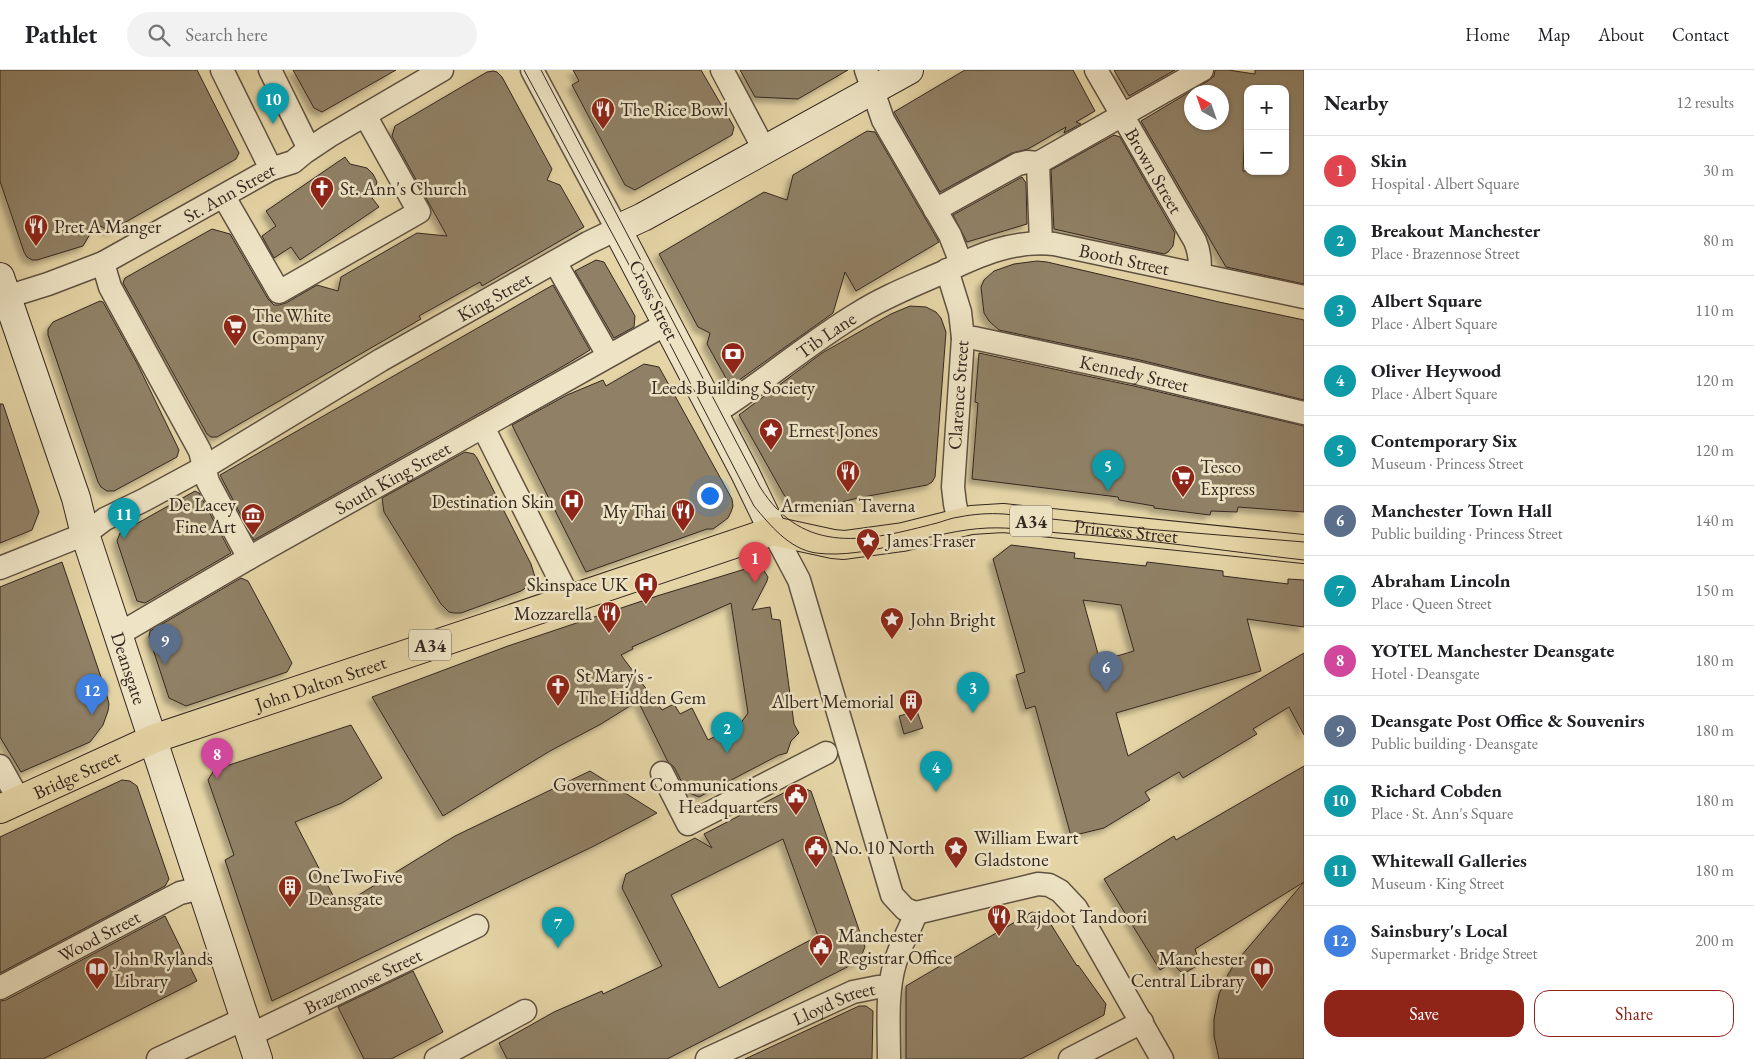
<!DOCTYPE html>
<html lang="en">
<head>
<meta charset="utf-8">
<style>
  body { margin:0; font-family:"EB Garamond",serif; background:#f2f2f2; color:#202124 }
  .controls { position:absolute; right:15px; top:15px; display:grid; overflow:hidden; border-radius:10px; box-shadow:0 1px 4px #0004 }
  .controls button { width:45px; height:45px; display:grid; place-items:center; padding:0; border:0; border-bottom:1px solid #e0e0e0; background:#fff; color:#202124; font:25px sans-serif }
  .compass { position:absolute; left:1184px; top:15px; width:45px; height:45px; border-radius:50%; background:#fff; box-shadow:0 1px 4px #0004; rotate:320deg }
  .you { position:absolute; left:709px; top:425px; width:18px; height:18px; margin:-12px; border:4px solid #fff; border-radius:50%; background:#1a73e8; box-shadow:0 0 0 8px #1a73e833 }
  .badge { display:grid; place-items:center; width:32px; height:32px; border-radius:50%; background:#8f2418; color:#fff; font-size:16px; font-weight:700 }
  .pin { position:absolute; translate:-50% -41px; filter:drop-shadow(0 1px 2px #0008) }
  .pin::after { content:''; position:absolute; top:26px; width:18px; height:15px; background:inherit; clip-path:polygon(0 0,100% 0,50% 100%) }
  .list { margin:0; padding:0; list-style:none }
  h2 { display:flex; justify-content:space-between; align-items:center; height:65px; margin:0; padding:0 20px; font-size:21px }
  h2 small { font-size:16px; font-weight:400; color:#757577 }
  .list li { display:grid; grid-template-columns:32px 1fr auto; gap:15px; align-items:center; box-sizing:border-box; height:70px; padding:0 20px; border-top:1px solid #e0e0e0 }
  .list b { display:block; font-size:19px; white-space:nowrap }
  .list p { margin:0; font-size:16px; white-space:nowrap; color:#757577 }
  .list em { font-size:16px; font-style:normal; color:#757577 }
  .actions { display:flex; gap:10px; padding:15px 20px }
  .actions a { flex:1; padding:11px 0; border:1px solid #8f2418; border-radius:15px; text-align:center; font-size:18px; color:#8f2418 }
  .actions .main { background:#8f2418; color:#fff }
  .icon { flex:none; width:28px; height:28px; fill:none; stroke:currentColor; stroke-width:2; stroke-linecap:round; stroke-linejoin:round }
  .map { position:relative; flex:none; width:1304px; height:989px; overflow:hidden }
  header { display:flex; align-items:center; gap:30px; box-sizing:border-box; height:70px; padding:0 25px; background:#fff; border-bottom:1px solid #e0e0e0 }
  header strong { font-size:24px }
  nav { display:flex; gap:28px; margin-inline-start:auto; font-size:18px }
  .search { width:350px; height:45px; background:#f2f2f2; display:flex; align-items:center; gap:12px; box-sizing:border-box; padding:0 18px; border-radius:28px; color:#757577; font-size:19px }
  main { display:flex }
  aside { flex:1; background:#fff }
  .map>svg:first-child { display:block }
  .building { fill:#908166; stroke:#342720; fill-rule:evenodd; filter:url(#shadow) }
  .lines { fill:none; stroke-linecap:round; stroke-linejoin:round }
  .street-casing { stroke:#605242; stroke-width:25 }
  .secondary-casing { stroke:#342720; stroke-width:30 }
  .primary-casing { stroke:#342720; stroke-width:30 }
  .street { stroke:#eee4c5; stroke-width:22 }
  .secondary { stroke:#eee4c5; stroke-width:28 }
  .primary { stroke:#e5d5a6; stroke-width:28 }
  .tram { stroke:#342720; stroke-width:1 }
  .labels { text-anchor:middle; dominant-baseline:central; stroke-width:5; stroke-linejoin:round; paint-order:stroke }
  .shield { fill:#eee4c5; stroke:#6c6052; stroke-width:1 }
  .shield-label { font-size:18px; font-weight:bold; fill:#342720 }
  .poi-label { font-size:19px; fill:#342720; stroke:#eee4c5; text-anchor:start }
  .street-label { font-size:19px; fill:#342720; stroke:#eee4c5 }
</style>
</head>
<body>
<header>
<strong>Pathlet</strong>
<div class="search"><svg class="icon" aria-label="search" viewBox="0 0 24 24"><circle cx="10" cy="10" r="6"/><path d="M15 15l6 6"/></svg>Search here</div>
<nav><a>Home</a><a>Map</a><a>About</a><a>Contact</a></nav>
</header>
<main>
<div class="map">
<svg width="1304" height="989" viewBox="0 0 1304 989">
  <defs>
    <filter id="shadow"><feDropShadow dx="-4.5" dy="4.5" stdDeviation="2.5" flood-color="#0004"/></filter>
  </defs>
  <rect width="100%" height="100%" fill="#e5d5a6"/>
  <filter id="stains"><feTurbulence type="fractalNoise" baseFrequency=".004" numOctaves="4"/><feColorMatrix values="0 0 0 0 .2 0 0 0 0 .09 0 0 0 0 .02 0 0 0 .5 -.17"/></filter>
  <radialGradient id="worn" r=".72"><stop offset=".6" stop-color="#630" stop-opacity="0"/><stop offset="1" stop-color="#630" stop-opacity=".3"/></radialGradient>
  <path class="building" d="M0,0H197L239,83L236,89L110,161L96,154L83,176L37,190H32L27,187L24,182L0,111Z
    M293,0H396L322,42L314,38Z
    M573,0H701L734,57L732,65L635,120L625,115L572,15L579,11Z
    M740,0H848L798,29L755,27Z
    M965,0H1073L1095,41L1076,52L1081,54L1064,63L1066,57L1028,79L1012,83L940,122L894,42Z
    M1114,0H1175L1129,26Z
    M1215,0H1228L1255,4V0H1304V214L1226,197L1141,51L1208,11L1214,6ZM1247,19H1285V101H1243ZM1192,22H1222V52H1192Z
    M493,1L497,2L502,7L552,99L547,110L560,115L584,157L482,216L480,212L419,246L421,249L217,367H211L207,364L123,213L125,208L212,159L230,164L268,229L274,235H279L286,233L317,215L338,221L341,207L417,163L447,166L392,66L395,56L487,2Z
    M867,61L875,62L939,172L856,221L845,202L833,243L735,313L727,310L707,274L710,263L698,257L659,184L764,122L787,130L793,105Z
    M1114,65L1120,67L1175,163L1173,176L1168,182L1164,184L1054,159L1051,100Z
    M345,87L350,94L367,98L373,104L377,112L372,128L379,137L300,190L291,177L274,188L262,166L276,156L266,141Z
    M1022,107L1026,113L1027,154L967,172L953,145Z
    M596,190L604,192L635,246L634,257L614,268L575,201Z
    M1037,191L1047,192L1219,232L1304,250V330L1140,290L999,260L989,251L984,243L981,217L984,210L994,201L1014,194Z
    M553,215L590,280L560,298L254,470L220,405Z
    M100,231L103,232L138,295L179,380L177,387L114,421H107L101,417L98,412L48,265V259L53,252Z
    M910,236L926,237L936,242L941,248L946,262L935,407L932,412L927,415L858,428L812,439H803L793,435L784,425L739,345L822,283L891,244Z
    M979,283L1134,316L1304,356V442L1238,437L1237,442L1211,441L1210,445L1154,438V436L1119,430L1118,427L972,409L978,333L975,332Z
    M644,294L659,297L732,429L733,436L731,442L728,448L713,459H707L586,502L512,355L567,325L603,310L606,316Z
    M0,334H3L39,442L32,460L0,473Z
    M465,382L474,384L477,388L531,494L535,507L527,517L521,521L461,543H454L449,542L441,534L384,442L382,428Z
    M195,421L199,423L231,483L145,533L137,531L117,471L120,463Z
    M1011,475L1075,483L1074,488L1146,496L1147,492L1223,501V506L1288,514V509L1304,510V557L1247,549L1261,601L1116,643L1128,686L1304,583V665L1289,637L1253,659L1257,664L1183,708L1179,702L1145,722L1150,730L1104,758L1071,766L1035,636L1026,639L1016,605L1025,602L993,489ZM1083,530L1121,535L1134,581L1100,591Z
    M62,492L106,622L109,634L108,641L103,655L90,672L21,702L0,667V517Z
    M755,496L763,499L768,507L767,511L752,540L770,537L772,549L780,550L794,654L799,663L791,671L787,683L779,685L699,727L687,722L674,697L668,692L638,631L601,654L550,681L443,746L372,627L508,576L657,526ZM731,533L748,643L740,654L708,670L692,638L680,644L674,634L662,640L621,585L633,579L632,577Z
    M241,508L248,511L292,593L287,602L186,636L169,628L149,567L150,561Z
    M917,641L923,658L904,664L899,646Z
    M351,655L382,708L342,733L295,752L339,837L455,766L590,701L657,743L594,776L272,931L225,790L234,785L208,710L214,700Z
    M1304,696V812L1195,879L1200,894L1183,904L1172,893L1160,900L1104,809L1174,766L1176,770Z
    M122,710L130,711L137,716L169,809L165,816L0,903V767Z
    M797,716L811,721L865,877L859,891L667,989H507L499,973L554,942L602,921L603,924L662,896L622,818L626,804L695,768L712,778L704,764ZM783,769L818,866L719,918L671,825Z
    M1304,812V989H1219L1214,966V949L1219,924L1226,908L1235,893Z
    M1032,842L1045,845L1077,896L1078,895L1106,934L1104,945L1021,989H906V916Z
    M165,846L197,911L43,989H0V931L6,930Z
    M413,901L443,962L391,989H364L338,937Z
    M859,936H866L873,941L872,989H745Z"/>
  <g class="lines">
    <g class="street-casing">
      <g id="street">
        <path d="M222,0L271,99"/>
        <path d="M270,0L309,79"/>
        <path d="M722,0L764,79"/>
        <path d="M866,0L883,50L950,165L961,193"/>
        <path id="s1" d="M1096,0L1195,171C1200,183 1201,192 1199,204"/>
        <path d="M1038,93L1202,0"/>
        <path d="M1038,93L1041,173"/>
        <path d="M224,127L279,222L419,142L365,45"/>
        <path d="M935,140L1018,94L1027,92L1038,93"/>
        <path d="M555,192L608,285"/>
        <path d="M103,193L110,217L200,381L208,412L249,488"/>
        <path d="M947,200L960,242L963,268L953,417L955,434L959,452"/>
        <path id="s2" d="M0,229L48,214L103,193L271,99L293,92L305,82L329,66L442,0"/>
        <path id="s3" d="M963,268H974L1137,303L1304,343"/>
        <path id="s4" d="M713,344C763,313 807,274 857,244C885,226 915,215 946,201C981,184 1014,170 1054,174L1304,227"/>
        <path d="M483,357L564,518L567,529"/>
        <path d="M773,461L799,510L892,825L905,839L916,843L1038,814L1049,815L1060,821L1076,838L1162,989"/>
        <path id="s5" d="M0,498L85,464L105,449L144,430L205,397L381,290L588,173L617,159L532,0"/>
        <path id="s6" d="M119,564L249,488L666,254"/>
        <path d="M0,696L19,730"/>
        <path d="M662,703L688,754L826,683"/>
        <path id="s7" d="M0,918L180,823L201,818"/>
        <path id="s8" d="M250,965L477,856"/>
        <path d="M158,989L244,949"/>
        <path d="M436,989L525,941"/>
        <path id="s9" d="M707,989L853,922L878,917H890"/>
        <path d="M889,989C889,957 886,923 895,893C900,875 910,860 916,843"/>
        <path d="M1070,989L1142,952"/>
      </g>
    </g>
    <g class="secondary-casing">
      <g id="secondary">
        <path id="s10" d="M0,207L76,428L85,464L258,989"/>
        <path d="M773,461L745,403L617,159L643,147L909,0"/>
      </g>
    </g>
    <g class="primary-casing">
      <g id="primary">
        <path id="s11" d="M0,739L153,669L773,461L833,474L844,475L903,467L971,450L1003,448L1304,479"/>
      </g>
    </g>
    <use href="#street" class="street"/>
    <use href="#secondary" class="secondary"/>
    <use href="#primary" class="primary"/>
    <path class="tram" d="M524,0L627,191L754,436C770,455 789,479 816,483C868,490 933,460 988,458C1011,457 1036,461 1059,463C1141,468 1223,481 1304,490
      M541,0L760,417C804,487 868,471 937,453C944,451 951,448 959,447C974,444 989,443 1004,444L1146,459L1304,472"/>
  </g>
  <defs>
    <g id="restaurant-pin" transform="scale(1.25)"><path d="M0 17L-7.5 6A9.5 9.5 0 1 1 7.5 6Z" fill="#8f2418" stroke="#eee4c5"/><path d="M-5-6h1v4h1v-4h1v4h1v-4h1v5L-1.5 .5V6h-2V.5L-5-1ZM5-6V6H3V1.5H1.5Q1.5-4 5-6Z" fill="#fff"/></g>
    <g id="church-pin" transform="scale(1.25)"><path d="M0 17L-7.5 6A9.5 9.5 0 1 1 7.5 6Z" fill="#8f2418" stroke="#eee4c5"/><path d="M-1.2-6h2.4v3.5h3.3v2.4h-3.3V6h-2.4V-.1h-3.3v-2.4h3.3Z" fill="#fff"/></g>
    <g id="supermarket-pin" transform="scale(1.25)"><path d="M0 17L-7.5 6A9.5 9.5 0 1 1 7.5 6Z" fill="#8f2418" stroke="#eee4c5"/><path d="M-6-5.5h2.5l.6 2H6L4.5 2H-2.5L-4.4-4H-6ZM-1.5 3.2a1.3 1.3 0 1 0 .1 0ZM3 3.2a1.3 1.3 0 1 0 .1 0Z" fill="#fff"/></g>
    <g id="bank-pin" transform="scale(1.25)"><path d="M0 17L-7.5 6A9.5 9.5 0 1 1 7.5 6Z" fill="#8f2418" stroke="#eee4c5"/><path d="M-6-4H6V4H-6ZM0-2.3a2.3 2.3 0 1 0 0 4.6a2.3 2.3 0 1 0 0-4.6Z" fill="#fff"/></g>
    <g id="sight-pin" transform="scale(1.25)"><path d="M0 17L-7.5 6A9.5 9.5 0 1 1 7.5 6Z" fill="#8f2418" stroke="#eee4c5"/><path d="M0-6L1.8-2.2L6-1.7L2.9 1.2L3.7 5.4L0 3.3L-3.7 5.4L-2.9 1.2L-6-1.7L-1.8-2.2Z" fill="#fff"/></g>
    <g id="hospital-pin" transform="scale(1.25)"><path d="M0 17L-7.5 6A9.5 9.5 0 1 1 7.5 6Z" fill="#8f2418" stroke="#eee4c5"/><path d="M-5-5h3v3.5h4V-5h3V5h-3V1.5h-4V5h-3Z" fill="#fff"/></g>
    <g id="museum-pin" transform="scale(1.25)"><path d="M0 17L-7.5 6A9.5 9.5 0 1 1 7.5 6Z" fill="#8f2418" stroke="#eee4c5"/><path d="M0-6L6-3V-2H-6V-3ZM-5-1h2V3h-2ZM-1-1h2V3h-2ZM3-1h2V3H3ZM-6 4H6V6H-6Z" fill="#fff"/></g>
    <g id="building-pin" transform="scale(1.25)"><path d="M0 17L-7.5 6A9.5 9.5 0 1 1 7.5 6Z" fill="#8f2418" stroke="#eee4c5"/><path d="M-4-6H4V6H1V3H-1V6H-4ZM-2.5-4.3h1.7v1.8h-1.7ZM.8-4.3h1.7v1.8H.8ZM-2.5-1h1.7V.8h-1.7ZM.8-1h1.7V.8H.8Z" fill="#fff"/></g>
    <g id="civic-pin" transform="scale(1.25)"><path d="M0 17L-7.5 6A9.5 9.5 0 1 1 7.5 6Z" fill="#8f2418" stroke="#eee4c5"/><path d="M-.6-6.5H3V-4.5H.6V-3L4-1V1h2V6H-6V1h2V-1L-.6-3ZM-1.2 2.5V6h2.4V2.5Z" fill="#fff"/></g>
    <g id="library-pin" transform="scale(1.25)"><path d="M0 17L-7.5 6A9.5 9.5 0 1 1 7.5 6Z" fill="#8f2418" stroke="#eee4c5"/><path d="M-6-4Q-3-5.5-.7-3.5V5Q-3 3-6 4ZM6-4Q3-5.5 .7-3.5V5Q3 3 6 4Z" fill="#fff"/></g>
  </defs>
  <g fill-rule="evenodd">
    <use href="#restaurant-pin" x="603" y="39"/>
    <use href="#church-pin" x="322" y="118"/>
    <use href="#restaurant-pin" x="36" y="156"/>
    <use href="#supermarket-pin" x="235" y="256"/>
    <use href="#bank-pin" x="733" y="284"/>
    <use href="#sight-pin" x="771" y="360"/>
    <use href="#restaurant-pin" x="848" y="402"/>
    <use href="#supermarket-pin" x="1183" y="407"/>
    <use href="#hospital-pin" x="572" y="431"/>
    <use href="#restaurant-pin" x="683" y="441"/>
    <use href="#museum-pin" x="253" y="445"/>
    <use href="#sight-pin" x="868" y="470"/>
    <use href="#hospital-pin" x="646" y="514"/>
    <use href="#restaurant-pin" x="609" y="543"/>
    <use href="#sight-pin" x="892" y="549"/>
    <use href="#church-pin" x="558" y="616"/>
    <use href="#building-pin" x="911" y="631"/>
    <use href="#civic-pin" x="796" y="725"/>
    <use href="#civic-pin" x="816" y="777"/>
    <use href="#sight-pin" x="956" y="778"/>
    <use href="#building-pin" x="290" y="817"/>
    <use href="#restaurant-pin" x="999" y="846"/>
    <use href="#civic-pin" x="821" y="876"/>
    <use href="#library-pin" x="97" y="899"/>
    <use href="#library-pin" x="1262" y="899"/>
  </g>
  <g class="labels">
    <g class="shield">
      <rect x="1010" y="435.5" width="42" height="31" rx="4"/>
      <rect x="409" y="559.5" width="42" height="31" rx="4"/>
    </g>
    <g class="shield-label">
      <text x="1031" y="451">A34</text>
      <text x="430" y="575">A34</text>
    </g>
    <g class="poi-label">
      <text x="620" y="39">The Rice Bowl</text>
      <text x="340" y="118">St. Ann's Church</text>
      <text x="54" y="156">Pret A Manger</text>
      <text x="252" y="245">The White<tspan x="252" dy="22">Company</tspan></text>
      <text x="733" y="317" text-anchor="middle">Leeds Building Society</text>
      <text x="788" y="360">Ernest Jones</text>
      <text x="1200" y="396">Tesco<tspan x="1200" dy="22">Express</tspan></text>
      <text x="554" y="431" text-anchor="end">Destination Skin</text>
      <text x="236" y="434" text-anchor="end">De Lacey<tspan x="236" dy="22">Fine Art</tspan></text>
      <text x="848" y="435" text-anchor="middle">Armenian Taverna</text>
      <text x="666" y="441" text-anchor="end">My Thai</text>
      <text x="886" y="470">James Fraser</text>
      <text x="628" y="514" text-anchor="end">Skinspace UK</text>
      <text x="592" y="543" text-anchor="end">Mozzarella</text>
      <text x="910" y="549">John Bright</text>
      <text x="576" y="605">St Mary's -<tspan x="576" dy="22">The Hidden Gem</tspan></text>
      <text x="894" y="631" text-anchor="end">Albert Memorial</text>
      <text x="778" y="714" text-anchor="end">Government Communications<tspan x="778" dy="22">Headquarters</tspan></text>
      <text x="974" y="767">William Ewart<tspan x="974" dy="22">Gladstone</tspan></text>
      <text x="834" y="777">No. 10 North</text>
      <text x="308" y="806">OneTwoFive<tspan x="308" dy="22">Deansgate</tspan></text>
      <text x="1016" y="846">Rajdoot Tandoori</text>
      <text x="838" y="865">Manchester<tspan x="838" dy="22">Registrar Office</tspan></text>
      <text x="114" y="888">John Rylands<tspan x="114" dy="22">Library</tspan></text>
      <text x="1244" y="888" text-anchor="end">Manchester<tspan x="1244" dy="22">Central Library</tspan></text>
    </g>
    <g class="street-label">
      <text stroke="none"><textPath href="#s1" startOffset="116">Brown Street</textPath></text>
      <text stroke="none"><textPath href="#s2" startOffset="254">St. Ann Street</textPath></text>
      <text stroke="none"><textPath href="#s4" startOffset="459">Booth Street</textPath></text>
      <text stroke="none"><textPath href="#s5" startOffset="565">King Street</textPath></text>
      <text transform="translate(654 230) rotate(63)">Cross Street</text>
      <text stroke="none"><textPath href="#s4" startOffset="138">Tib Lane</textPath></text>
      <text stroke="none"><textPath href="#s3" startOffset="175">Kennedy Street</textPath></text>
      <text transform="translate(958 325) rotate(-86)">Clarence Street</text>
      <text stroke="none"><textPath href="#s6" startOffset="315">South King Street</textPath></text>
      <text stroke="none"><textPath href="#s11" startOffset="1180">Princess Street</textPath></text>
      <text stroke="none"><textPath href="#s10" startOffset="412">Deansgate</textPath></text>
      <text stroke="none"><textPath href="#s11" startOffset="345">John Dalton Street</textPath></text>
      <text stroke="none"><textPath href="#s11" startOffset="84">Bridge Street</textPath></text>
      <text stroke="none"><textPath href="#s7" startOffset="112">Wood Street</textPath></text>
      <text stroke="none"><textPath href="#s8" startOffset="125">Brazennose Street</textPath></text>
      <text stroke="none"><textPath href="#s9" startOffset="139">Lloyd Street</textPath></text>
    </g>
  </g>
  <rect width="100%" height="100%" filter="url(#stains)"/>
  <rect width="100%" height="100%" fill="url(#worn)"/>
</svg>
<div class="controls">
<button>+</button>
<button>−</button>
</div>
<svg class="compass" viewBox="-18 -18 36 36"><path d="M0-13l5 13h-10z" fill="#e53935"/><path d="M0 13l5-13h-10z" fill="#757577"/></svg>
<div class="you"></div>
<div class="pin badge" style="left:755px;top:513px;background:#e0444e">1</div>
<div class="pin badge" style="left:727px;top:683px;background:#0f9aa8">2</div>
<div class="pin badge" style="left:973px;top:643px;background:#0f9aa8">3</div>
<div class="pin badge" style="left:936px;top:722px;background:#0f9aa8">4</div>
<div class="pin badge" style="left:1108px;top:421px;background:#0f9aa8">5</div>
<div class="pin badge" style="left:1106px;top:622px;background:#5c6f8a">6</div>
<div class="pin badge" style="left:558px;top:878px;background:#0f9aa8">7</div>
<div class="pin badge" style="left:217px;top:709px;background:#d1479c">8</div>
<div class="pin badge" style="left:165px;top:595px;background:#5c6f8a">9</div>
<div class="pin badge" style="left:273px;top:54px;background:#0f9aa8">10</div>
<div class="pin badge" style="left:124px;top:469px;background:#0f9aa8">11</div>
<div class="pin badge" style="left:92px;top:645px;background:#3f7fe0">12</div>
</div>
<aside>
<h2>Nearby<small>12 results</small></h2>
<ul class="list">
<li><span class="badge" style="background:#e0444e">1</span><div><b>Skin</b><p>Hospital · Albert Square</p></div><em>30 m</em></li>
<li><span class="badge" style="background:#0f9aa8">2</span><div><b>Breakout Manchester</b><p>Place · Brazennose Street</p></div><em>80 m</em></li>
<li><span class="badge" style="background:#0f9aa8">3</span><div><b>Albert Square</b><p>Place · Albert Square</p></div><em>110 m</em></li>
<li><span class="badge" style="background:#0f9aa8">4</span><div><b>Oliver Heywood</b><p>Place · Albert Square</p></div><em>120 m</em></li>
<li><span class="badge" style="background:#0f9aa8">5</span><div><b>Contemporary Six</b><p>Museum · Princess Street</p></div><em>120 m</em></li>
<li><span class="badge" style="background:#5c6f8a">6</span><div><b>Manchester Town Hall</b><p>Public building · Princess Street</p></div><em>140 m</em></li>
<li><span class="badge" style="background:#0f9aa8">7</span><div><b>Abraham Lincoln</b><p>Place · Queen Street</p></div><em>150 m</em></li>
<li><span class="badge" style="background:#d1479c">8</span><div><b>YOTEL Manchester Deansgate</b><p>Hotel · Deansgate</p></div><em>180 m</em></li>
<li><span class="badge" style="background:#5c6f8a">9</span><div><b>Deansgate Post Office &amp; Souvenirs</b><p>Public building · Deansgate</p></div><em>180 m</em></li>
<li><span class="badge" style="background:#0f9aa8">10</span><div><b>Richard Cobden</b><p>Place · St. Ann's Square</p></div><em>180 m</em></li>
<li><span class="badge" style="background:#0f9aa8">11</span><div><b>Whitewall Galleries</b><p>Museum · King Street</p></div><em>180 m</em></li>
<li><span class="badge" style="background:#3f7fe0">12</span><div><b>Sainsbury's Local</b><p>Supermarket · Bridge Street</p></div><em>200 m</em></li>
</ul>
<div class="actions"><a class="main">Save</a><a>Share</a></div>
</aside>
</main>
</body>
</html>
